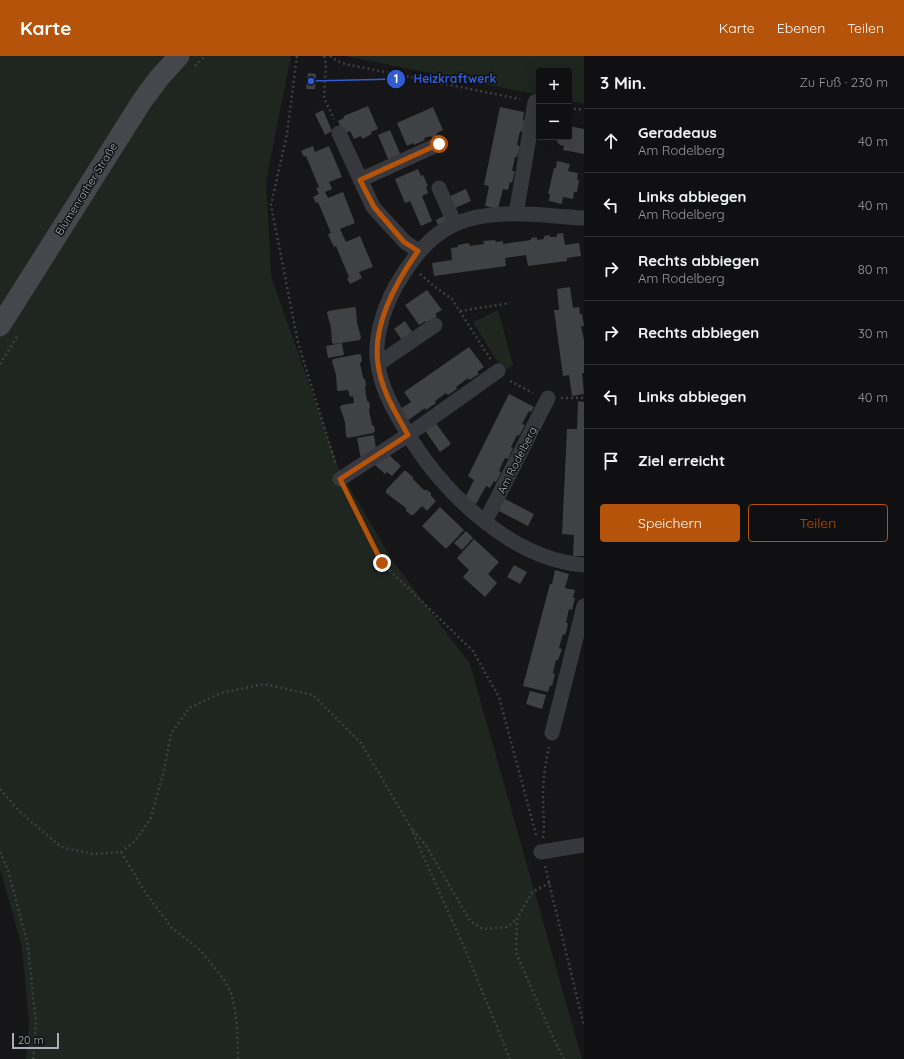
<!DOCTYPE html>
<html lang="de">
<head>
<meta charset="utf-8">
<style>
  body { margin:0; font-family:Quicksand,sans-serif; background:#19191b; color:#f1f3f6 }
  .controls { position:absolute; right:12px; top:12px; display:grid; overflow:hidden; border-radius:4px; box-shadow:0 4px 16px #0002 }
  .controls button { width:36px; height:36px; display:grid; place-items:center; padding:0; border:0; border-bottom:1px solid #303032; background:#101012; color:#f1f3f6; font:20px sans-serif }
  .scale { position:absolute; left:12px; bottom:10px; width:47px; box-sizing:border-box; padding-left:4px; border:2px solid #a8adb8; border-top:0; font-size:11px; line-height:14px; white-space:nowrap; color:#a8adb8; -webkit-text-stroke:3px #111113; paint-order:stroke }
  .stop { position:absolute; width:12px; height:12px; margin:-9px; border:3px solid #b45309; border-radius:50%; background:#fff }
  .stop.end { background:#b45309; border-color:#fff; box-shadow:0 1px 4px #0008 }
  .list { margin:0; padding:0; list-style:none }
  h2 { display:flex; justify-content:space-between; align-items:center; height:52px; margin:0; padding:0 16px; font-size:17px }
  h2 small { font-size:13px; font-weight:400; color:#9c9d9f }
  .list li { display:grid; grid-template-columns:26px 1fr auto; gap:12px; align-items:center; box-sizing:border-box; height:64px; padding:0 16px; border-top:1px solid #303032 }
  .list b { display:block; font-size:15px; white-space:nowrap }
  .list p { margin:0; font-size:13px; white-space:nowrap; color:#9c9d9f }
  .list em { font-size:13px; font-style:normal; color:#9c9d9f }
  .actions { display:flex; gap:8px; padding:12px 16px }
  .actions a { flex:1; padding:9px 0; border:1px solid #b45309; border-radius:4px; text-align:center; font-size:14px; color:#b45309 }
  .actions .main { background:#b45309; color:#fff }
  .icon { flex:none; width:22px; height:22px; fill:none; stroke:currentColor; stroke-width:2; stroke-linecap:round; stroke-linejoin:round }
  .map { position:relative; flex:none; width:584px; height:1003px; overflow:hidden }
  header { display:flex; align-items:center; gap:24px; box-sizing:border-box; height:56px; padding:0 20px; background:#b45309; color:#fff }
  header strong { font-size:19px }
  nav { display:flex; gap:22px; margin-inline-start:auto; font-size:14px }
  main { display:flex }
  aside { flex:1; background:#101012 }
  .map>svg:first-child { display:block }
  .green { fill:#1e261f }
  .building { fill:#404145 }
  .lines { fill:none; stroke-linecap:round; stroke-linejoin:round }
  .path { stroke:#3d3f44; stroke-width:2.5; stroke-dasharray:2 3; stroke-linecap:butt }
  .street { stroke:#37383d; stroke-width:15 }
  .secondary { stroke:#45474d; stroke-width:21 }
  .route { stroke:#b45309; stroke-width:5 }
  .labels { text-anchor:middle; dominant-baseline:central; stroke-width:3; stroke-linejoin:round; paint-order:stroke }
  .street-label { font-size:11px; fill:#a8adb8; stroke:#111113 }
  .leader { fill:none; stroke:#325cd3; stroke-width:1.5 }
  .callout-dot { fill:#325cd3; stroke:#111113; stroke-width:1.5 }
  .mark-label { font-size:12px; text-anchor:middle; font-weight:bold; fill:#fff }
  .callout-label { font-size:12px; text-anchor:middle; font-weight:bold; fill:#325cd3; stroke:#111113; stroke-width:3; stroke-linejoin:round; paint-order:stroke }
</style>
</head>
<body>
<header>
<strong>Karte</strong>
<nav><a>Karte</a><a>Ebenen</a><a>Teilen</a></nav>
</header>
<main>
<div class="map">
<svg width="584" height="1003" viewBox="0 0 584 1003">
  <rect width="100%" height="100%" fill="#161618"/>
  <path class="green" d="M0,0H291L266,126L271,220L339,413L392,504L470,608L582,1003H26L29,967L22,891L0,813Z
    M346,0H584V48L569,45V15H539V39Z
    M498,254L513,309L503,315L473,266Z"/>
  <path class="building" d="M308,17L316,18L315,33H306Z
    M368,50L378,73L371,76L372,78L362,83L361,80L354,83L350,75L343,78L338,65L344,62V60Z
    M433,51L443,74L437,77V79L432,82L431,80L424,82L425,84L414,89L413,87L407,90L397,67Z
    M500,51L524,56L523,64H525L523,76L520,75L517,89L520,90L519,95L517,101H515L512,115H515L512,127L510,126L508,134L503,133L498,153L485,150L489,130L484,129Z
    M323,54L332,75L325,79L315,58Z
    M569,70L584,73V98L563,94L564,90L560,89L557,86V81H569Z
    M390,74L401,100L389,105L378,79Z
    M313,90L315,96L329,90L342,121L329,126L332,133L325,136L328,142L343,136L355,167L340,173L346,186L360,180L373,211L359,216L362,222L350,228L347,222L349,221L336,190L334,191L331,185L328,178L331,177L318,146L316,147L313,141L319,138L316,132L319,131L306,100L304,101L301,95Z
    M557,105L570,108L568,115L578,117L577,124H579L577,136H574L573,143L563,141L562,148L549,145L550,138H548L554,112H556Z
    M418,113L421,120L423,119L428,130L426,131L428,137L422,140L432,165L421,170L410,145L405,147L395,123Z
    M466,133L471,145L451,154L446,142Z
    M444,160L446,166L438,169L436,164Z
    M563,177L565,189L579,187L581,200L567,202V205L528,210L526,199L505,202L506,210L434,220L432,207L452,204L451,192L458,191V189L469,187L470,190L484,188L483,185L495,184L496,186L503,185V188L531,184V182L537,181V184L544,183V180L550,179V181H557V178Z
    M570,231L573,252L579,251L580,258H582L584,270H581L584,284V317H582L584,338L572,340L569,319L563,320L554,254H559L557,233Z
    M427,234L442,254L435,258L437,260L432,264L427,267L426,265L419,269L405,249Z
    M354,251L356,252L357,267L361,281L360,284L334,288L332,287L331,272L327,257L328,255Z
    M405,265L413,277L402,284L394,273Z
    M342,287L344,299L328,302L326,290Z
    M469,291L484,311L477,316L479,318L469,324L468,322L456,331L457,333L448,339L446,337L435,345L436,347L426,354L425,352L407,365L400,353L411,346L404,336Z
    M359,298L361,299L362,305L360,307L363,322L365,323L366,329L365,331L367,345L369,346L370,351L369,354L372,369L374,370L375,375L373,377L348,382L346,380L345,366L340,351L342,349L354,347L353,340L350,341L348,334L339,335L337,334L336,319L332,305L333,303Z
    M509,338L534,351L531,356L529,355L522,368L525,369L519,380L517,379L511,391L513,392L508,403L505,402L502,408L499,415L501,416L496,426L494,425L490,432L486,430L476,448L465,442L474,424L468,420Z
    M578,345L584,346V500H573L574,479L562,478L567,373H577Z
    M435,366L451,388L440,396L424,373Z
    M374,379L376,393L361,403L357,382Z
    M388,398L401,410L392,420L387,416L385,418L374,408Z
    M404,415H406L413,421V423L424,434H427L431,437V440L436,445L427,455L422,450L413,459H411L406,455V452L386,437V434Z
    M503,442L534,458L528,470L497,454Z
    M440,451L464,474L446,493L422,470Z
    M466,475L473,482L462,494L454,487Z
    M474,483L499,506L488,518L497,527L485,541L463,521L469,514L457,502Z
    M514,509L527,516L520,528L507,521Z
    M555,514L569,518L565,532L575,534L573,542H575L572,554L569,553L566,567H568L567,573L565,579L563,578L559,592L562,593L558,604H556L553,617L555,618L552,630L550,629L548,636L523,630L550,528H552Z
    M530,635L546,639L542,653L526,648Z"/>
  <g class="lines">
    <path class="path" d="M297,0L287,78L271,149L298,287L336,409
      M324,0L326,8L324,42L334,63
      M330,0L337,5L345,8L520,43
      M195,10L205,0
      M569,52L584,54
      M420,218L435,231L452,243L491,304
      M460,255L510,247
      M0,308L18,279
      M510,325L533,337
      M561,342H584
      M346,436L382,507L473,595L499,641L537,782
      M0,733L21,757L61,791L93,798L121,796L134,786L150,764L163,718L171,678L189,652L221,637L264,628L313,639L361,687L410,770L464,891L510,1003
      M413,774L427,791L470,865L483,873L507,871L517,863
      M543,782C545,768 543,755 543,741C543,724 545,708 549,691
      M0,796L8,814L28,890L36,968L33,1003
      M121,796L147,839L172,872L199,893L207,902L225,925L232,939L235,955L237,969L238,1003
      M545,810L584,970
      M550,827L532,836L517,863L516,897L551,977L564,1003"/>
    <path class="street" d="M339,77L373,151L405,186L418,195
      M360,124L439,88
      M439,132L455,168
      M516,158L535,46
      M584,162C543,160 494,151 455,168C432,178 415,199 402,220C386,244 373,280 378,309C381,330 391,349 402,368C437,431 508,503 584,509
      M378,308L435,269
      M340,423L408,379L498,315
      M485,466L548,342
      M552,677L584,550
      M541,796L584,789"/>
    <path class="secondary" d="M0,270L142,45L159,22L179,0"/>
  </g>
  <g class="lines">
    <path class="route" d="M382,507L340,423L408,379C396,357 381,334 378,308C372,268 396,226 418,195L404,186L374,151L360,124L439,88"/>
  </g>
  <g class="labels">
    <g class="street-label">
      <text transform="translate(86 133) rotate(-58)">Blumenrather Straße</text>
      <text transform="translate(517 404) rotate(-63)">Am Rodelberg</text>
    </g>
  </g>
  <path class="leader" d="M311 25L396 23"/>
  <g class="callout-dot">
    <circle cx="311" cy="25" r="4"/>
    <circle cx="396" cy="23" r="10"/>
  </g>
  <g class="mark-label">
    <text x="396" y="27">1</text>
  </g>
  <g class="callout-label">
    <text x="455" y="27">Heizkraftwerk</text>
  </g>
</svg>
<div class="controls">
<button>+</button>
<button>−</button>
</div>
<div class="scale">20 m</div>
<div class="stop" style="left:439px;top:88px"></div>
<div class="stop end" style="left:382px;top:507px"></div>
</div>
<aside>
<h2>3 Min.<small>Zu Fuß · 230 m</small></h2>
<ul class="list">
<li><svg class="icon" aria-label="ahead" viewBox="0 0 24 24"><path d="M12 20V5M6 11l6-6 6 6"/></svg><div><b>Geradeaus</b><p>Am Rodelberg</p></div><em>40 m</em></li>
<li><svg class="icon" aria-label="left" viewBox="0 0 24 24"><path d="M17 20v-9H6M10 6l-5 5 5 5"/></svg><div><b>Links abbiegen</b><p>Am Rodelberg</p></div><em>40 m</em></li>
<li><svg class="icon" aria-label="right" viewBox="0 0 24 24"><path d="M7 20v-9h11M14 6l5 5-5 5"/></svg><div><b>Rechts abbiegen</b><p>Am Rodelberg</p></div><em>80 m</em></li>
<li><svg class="icon" aria-label="right" viewBox="0 0 24 24"><path d="M7 20v-9h11M14 6l5 5-5 5"/></svg><div><b>Rechts abbiegen</b></div><em>30 m</em></li>
<li><svg class="icon" aria-label="left" viewBox="0 0 24 24"><path d="M17 20v-9H6M10 6l-5 5 5 5"/></svg><div><b>Links abbiegen</b></div><em>40 m</em></li>
<li><svg class="icon" aria-label="arrive" viewBox="0 0 24 24"><path d="M6 21V4h12l-3 4 3 4H6"/></svg><div><b>Ziel erreicht</b></div></li>
</ul>
<div class="actions"><a class="main">Speichern</a><a>Teilen</a></div>
</aside>
</main>
</body>
</html>
